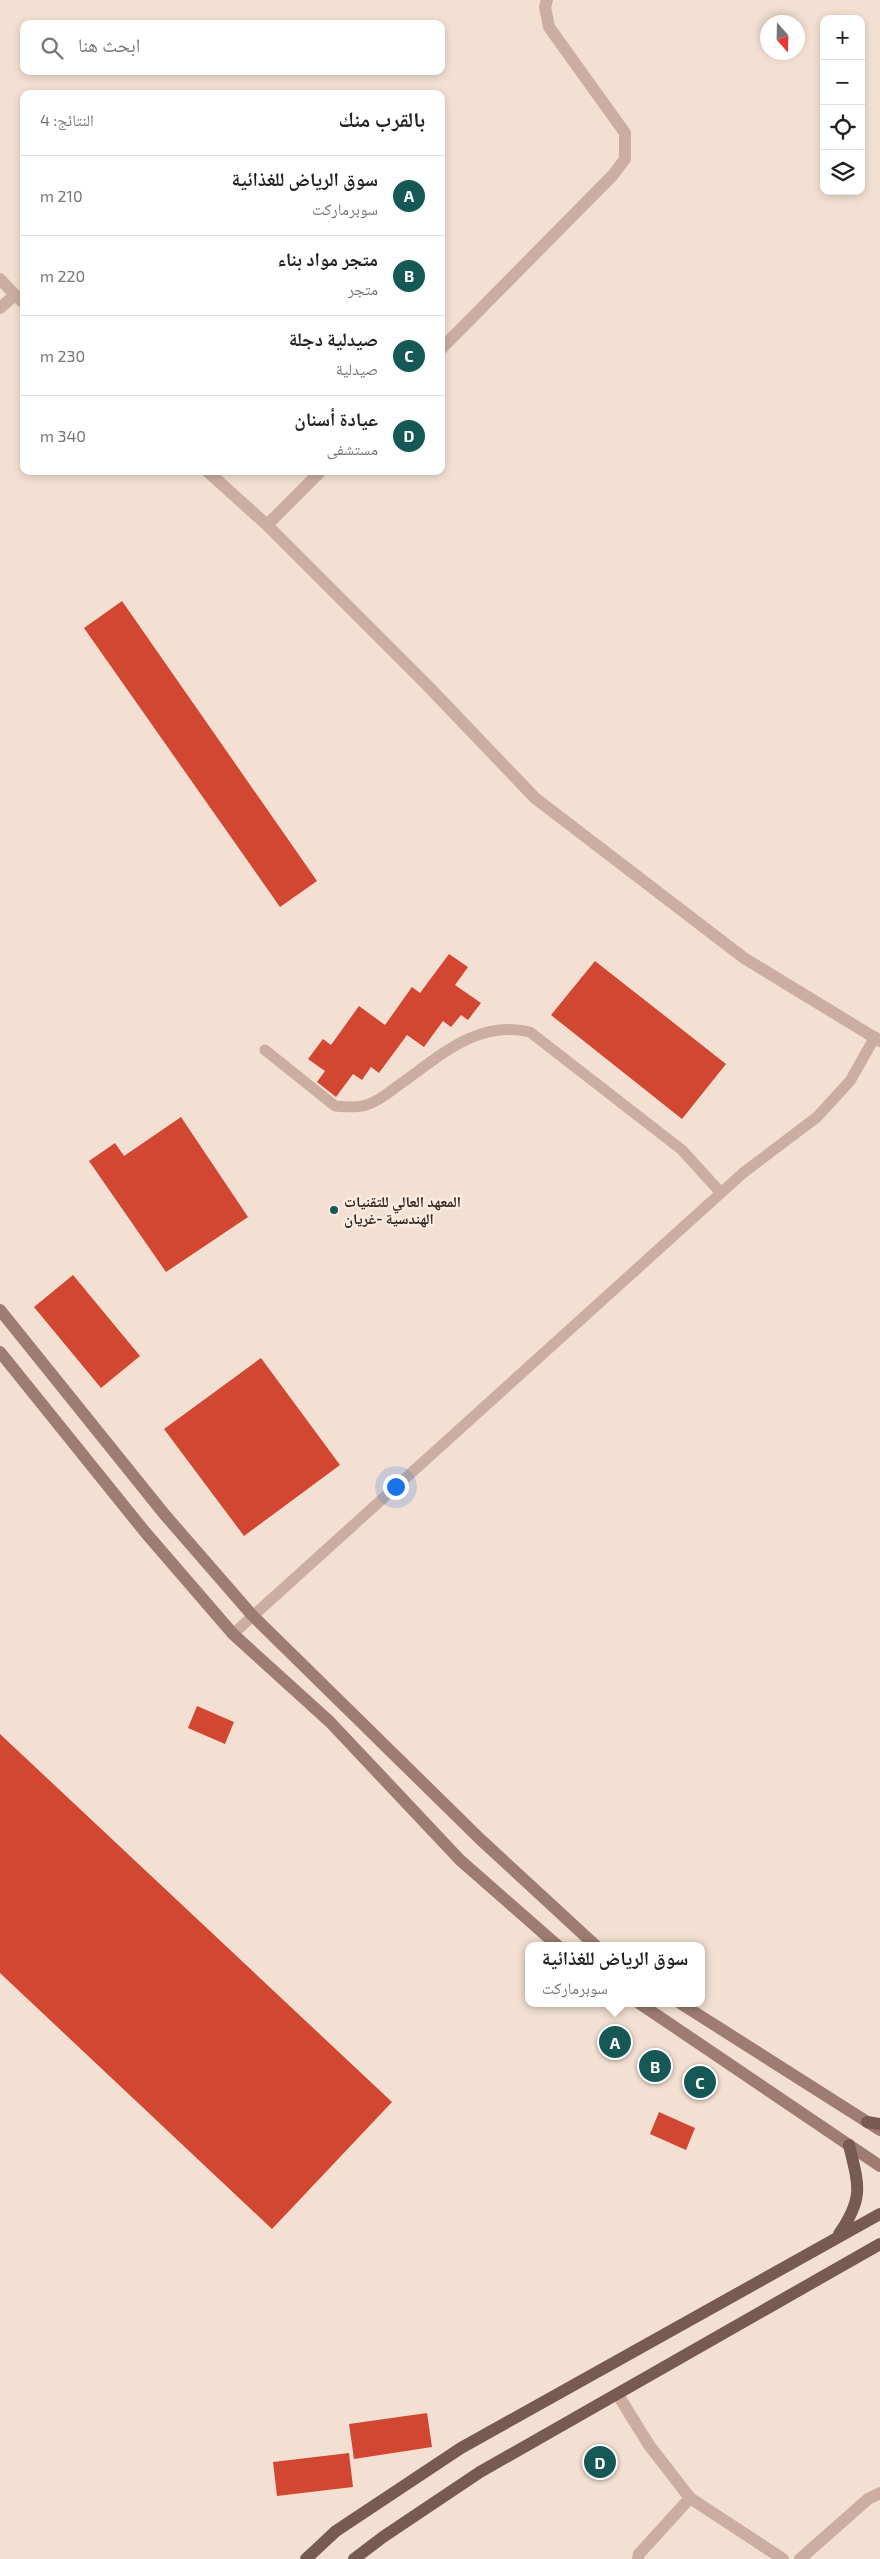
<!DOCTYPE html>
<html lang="ar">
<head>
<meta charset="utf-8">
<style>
  body { margin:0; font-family:"Exo 2","Noto Naskh Arabic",sans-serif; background:#f2f2f2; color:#202124; direction:rtl }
  .controls { position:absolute; right:15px; top:15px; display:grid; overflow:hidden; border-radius:10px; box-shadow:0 2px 8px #0003 }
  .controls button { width:45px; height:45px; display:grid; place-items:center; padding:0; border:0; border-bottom:1px solid #e0e0e0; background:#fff; color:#202124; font:25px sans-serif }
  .compass { position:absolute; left:760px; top:15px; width:45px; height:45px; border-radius:50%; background:#fff; box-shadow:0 2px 8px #0003; rotate:160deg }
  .you { position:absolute; left:395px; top:1486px; width:18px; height:18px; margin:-12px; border:4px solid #fff; border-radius:50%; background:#1a73e8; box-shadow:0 0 0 8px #1a73e833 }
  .badge { display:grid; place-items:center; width:32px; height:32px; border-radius:50%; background:#165855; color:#fff; font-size:16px; font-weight:700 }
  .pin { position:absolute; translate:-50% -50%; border:2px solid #fff; box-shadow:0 1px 5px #0006 }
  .popup { position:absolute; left:525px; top:1942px; width:180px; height:65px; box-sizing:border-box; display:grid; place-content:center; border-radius:10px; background:#fff; filter:drop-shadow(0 1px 4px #0005); font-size:16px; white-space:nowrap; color:#757577 }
  .popup b { font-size:19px; color:#202124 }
  .popup::after { content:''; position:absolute; left:50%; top:100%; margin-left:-10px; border:10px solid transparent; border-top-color:#fff }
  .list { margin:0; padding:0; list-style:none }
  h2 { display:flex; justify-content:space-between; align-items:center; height:65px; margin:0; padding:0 20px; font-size:21px }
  h2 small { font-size:16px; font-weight:400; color:#757577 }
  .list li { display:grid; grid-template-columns:32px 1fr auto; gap:15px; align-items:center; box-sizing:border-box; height:80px; padding:0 20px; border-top:1px solid #e0e0e0 }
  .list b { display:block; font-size:19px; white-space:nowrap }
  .list p { margin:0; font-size:16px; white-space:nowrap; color:#757577 }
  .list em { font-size:16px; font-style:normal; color:#757577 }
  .icon { flex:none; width:28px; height:28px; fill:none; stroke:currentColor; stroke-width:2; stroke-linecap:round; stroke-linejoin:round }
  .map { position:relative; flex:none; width:880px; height:2559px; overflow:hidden; direction:ltr }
  .search { position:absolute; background:#fff; box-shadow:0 2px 8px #0003; left:20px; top:20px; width:425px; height:55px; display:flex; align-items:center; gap:12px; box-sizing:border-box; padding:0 18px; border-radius:10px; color:#757577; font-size:19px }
  .panel { position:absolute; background:#fff; box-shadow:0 2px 8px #0003; left:20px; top:90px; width:425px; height:385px; border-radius:10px; direction:rtl }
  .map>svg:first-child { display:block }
  .building { fill:#d24732 }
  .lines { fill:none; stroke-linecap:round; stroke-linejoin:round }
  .lane { stroke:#cbae9f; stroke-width:11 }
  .street { stroke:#cbae9f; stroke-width:12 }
  .secondary { stroke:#9f7c71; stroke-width:12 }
  .primary { stroke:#775b53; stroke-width:12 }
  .poi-dot { fill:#165855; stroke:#faebe0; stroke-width:2 }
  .labels { text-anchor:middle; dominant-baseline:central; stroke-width:5; stroke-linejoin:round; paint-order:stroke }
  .poi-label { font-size:15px; font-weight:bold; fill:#342723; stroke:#faebe0; text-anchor:start }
</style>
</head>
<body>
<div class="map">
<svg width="880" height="2559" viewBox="0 0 880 2559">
  <rect width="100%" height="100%" fill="#f3e0d3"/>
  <path class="building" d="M122,601L317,881L280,907L84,628Z
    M449,954L468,967L455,985L481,1003L468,1020L461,1015L451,1027L443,1021L424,1047L407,1035L379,1073L371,1067L362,1080L353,1074L336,1097L317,1082L325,1071L308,1059L323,1039L331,1045L359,1006L385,1025L412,987L420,993Z
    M595,961L726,1064L682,1119L551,1015Z
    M181,1117L248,1217L166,1272L89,1161L115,1143L124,1156Z
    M73,1275L140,1356L101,1388L34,1307Z
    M261,1358L340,1465L244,1536L164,1429Z
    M197,1706L234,1722L225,1744L188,1728Z
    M0,1734L392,2102L272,2229L0,1973Z
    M659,2112L695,2128L686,2150L650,2134Z
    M427,2413L432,2447L354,2459L349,2424Z
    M349,2453L353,2487L277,2496L273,2462Z"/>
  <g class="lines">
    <path class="lane" d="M265,1050L335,1106C345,1107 357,1108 366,1105C378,1102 389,1092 399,1085C439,1057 477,1019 530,1032L682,1150L721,1193
      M233,1634L743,1173L817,1117L850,1081L875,1037"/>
    <path class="street" d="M0,279L15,295
      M0,308L15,295L24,303
      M441,349L613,175L625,159V133L549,27L545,7L547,0
      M207,471L267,525L427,685L535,798L744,958L880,1041
      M267,525L321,471
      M618,2395L649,2445L690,2498L783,2559
      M638,2559L639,2554L690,2498
      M800,2559L868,2499L880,2493"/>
    <path class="secondary" d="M0,1310L165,1515L252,1615L480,1839L596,1946
      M0,1352L145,1532L233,1634L330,1722L460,1860L558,1946
      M639,2003L880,2166
      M680,2003L880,2130"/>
    <path class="primary" d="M867,2122L880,2124
      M839,2234C864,2198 859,2186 849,2145
      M306,2559L336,2531L461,2448L880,2214
      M354,2559L383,2537L480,2472L880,2244"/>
  </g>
  <circle class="poi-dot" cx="334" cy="1210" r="5"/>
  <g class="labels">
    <g class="poi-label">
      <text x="344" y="1201">المعهد العالي للتقنيات<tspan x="344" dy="17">الهندسية -غريان</tspan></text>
    </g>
  </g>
</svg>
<div class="controls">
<button>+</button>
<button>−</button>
<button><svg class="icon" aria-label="locate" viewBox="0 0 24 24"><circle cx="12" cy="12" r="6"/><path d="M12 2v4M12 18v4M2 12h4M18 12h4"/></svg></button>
<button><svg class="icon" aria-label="layers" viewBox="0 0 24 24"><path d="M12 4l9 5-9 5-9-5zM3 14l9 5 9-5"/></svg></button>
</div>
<svg class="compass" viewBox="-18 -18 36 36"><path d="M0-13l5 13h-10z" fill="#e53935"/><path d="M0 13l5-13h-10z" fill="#757577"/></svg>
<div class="you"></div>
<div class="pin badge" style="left:615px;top:2042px">A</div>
<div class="popup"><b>سوق الرياض للغذائية</b>سوبرماركت</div>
<div class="pin badge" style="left:655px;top:2066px">B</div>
<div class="pin badge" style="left:700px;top:2082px">C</div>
<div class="pin badge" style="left:600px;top:2462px">D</div>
<div class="search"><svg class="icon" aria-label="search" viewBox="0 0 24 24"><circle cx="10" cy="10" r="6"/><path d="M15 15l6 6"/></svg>ابحث هنا</div>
<section class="panel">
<h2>بالقرب منك<small>النتائج: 4</small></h2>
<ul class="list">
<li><span class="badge">A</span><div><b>سوق الرياض للغذائية</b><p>سوبرماركت</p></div><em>210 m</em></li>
<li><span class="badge">B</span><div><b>متجر مواد بناء</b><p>متجر</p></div><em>220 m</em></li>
<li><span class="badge">C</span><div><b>صيدلية دجلة</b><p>صيدلية</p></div><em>230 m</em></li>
<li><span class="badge">D</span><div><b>عيادة أسنان</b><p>مستشفى</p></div><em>340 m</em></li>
</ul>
</section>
</div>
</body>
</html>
